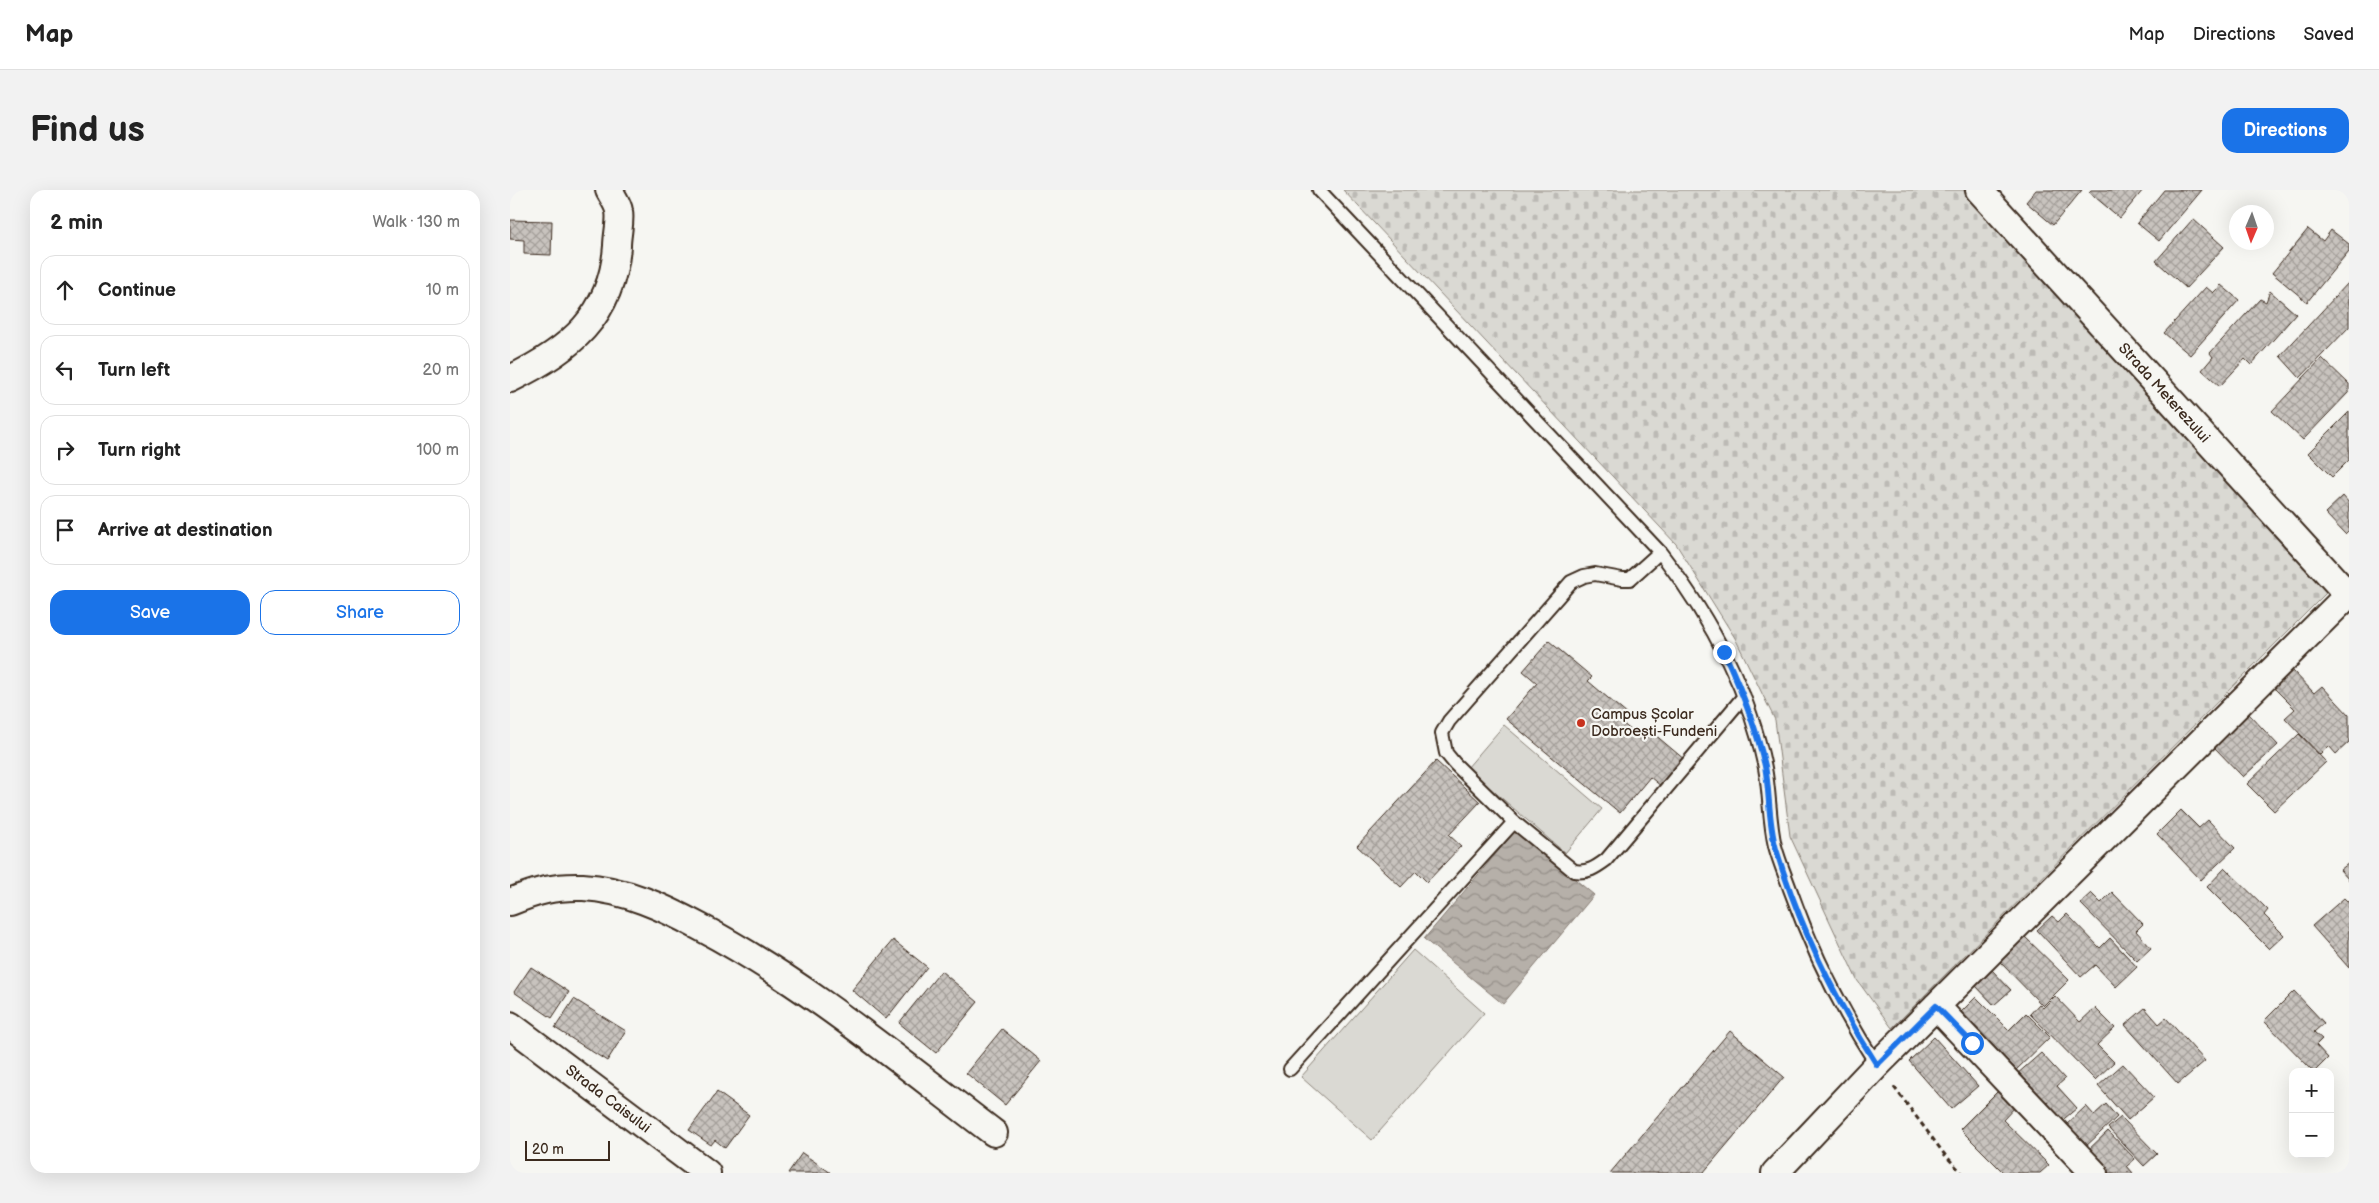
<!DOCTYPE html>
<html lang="en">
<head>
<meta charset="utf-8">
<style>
  body { margin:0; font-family:"Balsamiq Sans",sans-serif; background:#f2f2f2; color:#222 }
  .controls { position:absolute; right:15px; bottom:15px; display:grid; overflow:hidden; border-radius:10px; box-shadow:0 5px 20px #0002 }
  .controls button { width:45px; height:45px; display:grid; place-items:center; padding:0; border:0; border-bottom:1px solid #e0e0e0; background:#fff; color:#222; font:25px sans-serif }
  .compass { position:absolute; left:1719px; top:15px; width:45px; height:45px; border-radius:50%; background:#fff; box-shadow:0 5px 20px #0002; rotate:182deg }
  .scale { position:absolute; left:15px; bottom:12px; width:85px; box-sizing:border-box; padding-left:5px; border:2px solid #3b2a1e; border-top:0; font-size:14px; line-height:18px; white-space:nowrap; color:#3b2a1e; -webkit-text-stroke:4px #f6f6f2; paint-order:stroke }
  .stop { position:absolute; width:15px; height:15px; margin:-11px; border:4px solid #1a73e8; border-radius:50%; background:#fff }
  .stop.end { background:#1a73e8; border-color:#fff; box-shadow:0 1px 5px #0008 }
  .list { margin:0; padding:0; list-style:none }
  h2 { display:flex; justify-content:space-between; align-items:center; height:65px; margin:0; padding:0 20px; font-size:21px }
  h2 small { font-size:16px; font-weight:400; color:#767676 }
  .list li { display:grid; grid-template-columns:32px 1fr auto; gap:15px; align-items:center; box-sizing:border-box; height:70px; margin:0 10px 10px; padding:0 10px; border:1px solid #e0e0e0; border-radius:15px }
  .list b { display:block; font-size:19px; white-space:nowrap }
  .list em { font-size:16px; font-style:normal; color:#767676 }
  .actions { display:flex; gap:10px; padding:15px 20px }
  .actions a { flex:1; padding:11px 0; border:1px solid #1a73e8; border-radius:15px; text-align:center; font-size:18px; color:#1a73e8 }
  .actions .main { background:#1a73e8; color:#fff }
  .icon { flex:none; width:28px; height:28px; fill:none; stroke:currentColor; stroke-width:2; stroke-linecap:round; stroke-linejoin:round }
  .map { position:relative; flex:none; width:1839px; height:983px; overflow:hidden; border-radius:15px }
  header { display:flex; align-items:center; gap:30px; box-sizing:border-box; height:70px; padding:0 25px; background:#fff; border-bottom:1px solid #e0e0e0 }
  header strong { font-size:24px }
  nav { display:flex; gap:28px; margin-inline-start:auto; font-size:18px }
  .intro { display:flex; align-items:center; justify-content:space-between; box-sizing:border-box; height:120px; padding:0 30px }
  h1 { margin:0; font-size:35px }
  .button { padding:12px 22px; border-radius:15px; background:#1a73e8; color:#fff; font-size:18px; font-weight:700 }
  main { display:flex; gap:30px; padding:0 30px }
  aside { flex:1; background:#fff; border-radius:15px; box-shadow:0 5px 20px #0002 }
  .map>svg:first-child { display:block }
  .cemetery { fill:url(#cemetery-stones); stroke:#8a8278 }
  .garden { fill:#dad9d3; stroke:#8a8278 }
  .water { fill:url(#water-waves); stroke:#857a71 }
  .building { fill:url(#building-cross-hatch); stroke:#3b2a1e }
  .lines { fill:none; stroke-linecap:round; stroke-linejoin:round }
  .service-casing { stroke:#3b2a1e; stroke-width:16 }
  .minor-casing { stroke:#3b2a1e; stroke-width:30 }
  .path { stroke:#3b2a1e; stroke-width:3; stroke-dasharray:5 4; stroke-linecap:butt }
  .service { stroke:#f6f6f2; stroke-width:12 }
  .minor { stroke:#f6f6f2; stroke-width:26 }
  .route { stroke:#1a73e8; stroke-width:6 }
  .poi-dot { fill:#c8321e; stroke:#f6f6f2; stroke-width:2 }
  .labels { text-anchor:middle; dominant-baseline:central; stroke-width:4.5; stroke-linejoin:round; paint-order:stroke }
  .street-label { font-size:15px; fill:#3b2a1e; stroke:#f6f6f2 }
  .poi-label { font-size:15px; fill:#3b2a1e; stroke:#f6f6f2; text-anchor:start }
</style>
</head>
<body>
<header>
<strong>Map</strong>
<nav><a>Map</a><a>Directions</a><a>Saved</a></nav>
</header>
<div class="intro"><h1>Find us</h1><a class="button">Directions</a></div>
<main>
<aside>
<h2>2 min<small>Walk · 130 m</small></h2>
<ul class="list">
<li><svg class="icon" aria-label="ahead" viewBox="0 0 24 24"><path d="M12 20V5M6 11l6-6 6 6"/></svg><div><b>Continue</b></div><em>10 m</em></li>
<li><svg class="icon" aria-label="left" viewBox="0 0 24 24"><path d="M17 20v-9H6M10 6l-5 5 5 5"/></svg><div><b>Turn left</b></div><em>20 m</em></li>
<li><svg class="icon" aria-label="right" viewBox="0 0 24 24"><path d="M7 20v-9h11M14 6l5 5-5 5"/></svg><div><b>Turn right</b></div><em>100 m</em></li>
<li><svg class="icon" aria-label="arrive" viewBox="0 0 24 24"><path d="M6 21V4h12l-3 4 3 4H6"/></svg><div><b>Arrive at destination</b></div></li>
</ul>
<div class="actions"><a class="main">Save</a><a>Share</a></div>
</aside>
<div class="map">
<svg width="1839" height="983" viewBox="0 0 1839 983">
  <defs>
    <pattern id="cemetery-stones" width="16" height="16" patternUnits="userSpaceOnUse" patternTransform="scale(1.25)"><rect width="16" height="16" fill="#dad9d3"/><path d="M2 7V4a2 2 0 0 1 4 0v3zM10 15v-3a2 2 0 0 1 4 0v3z" fill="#bcbab5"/></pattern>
    <pattern id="water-waves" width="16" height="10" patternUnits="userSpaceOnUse" patternTransform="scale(1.25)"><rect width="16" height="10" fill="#b6b0a9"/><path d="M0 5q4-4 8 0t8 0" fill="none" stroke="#958f89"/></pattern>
    <pattern id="building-cross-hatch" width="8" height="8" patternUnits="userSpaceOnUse" patternTransform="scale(1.25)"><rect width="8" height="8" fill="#c8c3be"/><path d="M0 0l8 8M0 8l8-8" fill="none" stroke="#a49f9a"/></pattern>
  </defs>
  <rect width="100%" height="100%" fill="#f6f6f2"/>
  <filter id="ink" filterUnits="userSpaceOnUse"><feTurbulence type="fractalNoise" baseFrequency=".02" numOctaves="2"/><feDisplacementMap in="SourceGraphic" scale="10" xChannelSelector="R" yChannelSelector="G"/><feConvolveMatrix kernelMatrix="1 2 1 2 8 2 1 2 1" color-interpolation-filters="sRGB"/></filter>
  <g filter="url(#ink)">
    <path class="cemetery" d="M833,0H1453L1817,402L1382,838L1347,790L1280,646L1265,530L1225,448L1166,354Z"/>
    <path class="garden" d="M994,535L1092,619L1055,663L957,578Z
      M903,760L974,823L862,950L791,887Z"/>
    <path class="water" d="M1006,640L1084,705L993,814L914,749Z"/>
    <path class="building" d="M1526,0H1572L1543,35L1516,12Z
      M1581,0H1633L1610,28L1579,2Z
      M1654,0H1692L1649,51L1627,33Z
      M1683,29L1714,57L1676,98L1646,71Z
      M0,30L42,31L41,65L14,64V50L0,49Z
      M1798,39L1813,51L1821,40L1839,54V61L1797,112L1762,83Z
      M1839,92V137L1790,188L1770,166Z
      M1711,95L1729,110L1680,165L1654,143L1696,97L1703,103Z
      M1760,101L1786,124L1741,175L1735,169L1710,196L1692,180L1703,167L1700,163L1750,109L1756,112Z
      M1812,168L1839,194V202L1793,250L1762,221Z
      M1839,222V270L1822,287L1798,263Z
      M1833,306L1839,313V340L1835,344L1815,323Z
      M1039,451L1082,487L1078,491L1118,525L1111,532L1129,547L1137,538L1175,570L1152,597L1140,587L1110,623L996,529L1027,493L1013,481Z
      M1782,480L1804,503L1812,496L1839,525V552L1826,564L1819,556L1810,565L1775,528L1785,519L1764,498Z
      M1739,524L1768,555L1733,587L1704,557Z
      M1789,544L1816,572L1764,621L1737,594Z
      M926,571L970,612L939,645L951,656L917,692L906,681L891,697L847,656Z
      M1671,620L1689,638L1698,630L1725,658L1691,690L1647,644Z
      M1839,673V690L1830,680Z
      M1715,678L1758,720L1754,725L1774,745L1759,759L1697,697Z
      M1602,702L1633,734L1626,741L1641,758L1627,771L1570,713L1581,703L1591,713Z
      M1834,708L1839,713V778L1802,736Z
      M1557,724L1590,758L1600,748L1627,777L1606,797L1585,775L1571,787L1527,740L1542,726L1549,732Z
      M1513,745L1559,790L1533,816L1488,770Z
      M383,750L417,777L376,829L342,800Z
      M21,777L59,802L42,828L4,802Z
      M1481,779L1501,800L1484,815L1464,794Z
      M431,781L468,812L426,863L389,833Z
      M1784,801L1814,833L1804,842L1812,849L1806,855L1818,868L1804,882L1754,831Z
      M1545,806L1570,832L1585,818L1605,838L1587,855L1604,872L1585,890L1520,824L1529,814L1533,818Z
      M1466,807L1499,840L1516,823L1540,847L1504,882L1448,825Z
      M64,809L116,841L97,871L45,838Z
      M1635,818L1649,834L1656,828L1695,871L1668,894L1615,835Z
      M492,839L531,871L495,915L456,883Z
      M1220,841L1274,887L1193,983H1100Z
      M1424,847L1468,896L1441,919L1399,871Z
      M1531,863L1555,889L1547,896L1567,918L1549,933L1506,885Z
      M1613,874L1644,907L1618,930L1588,896Z
      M1489,900L1506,916L1493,930L1539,975L1530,983H1494L1450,939Z
      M207,902L239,925L215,958L205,950L201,955L179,940Z
      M1596,914L1607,927L1573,959L1553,938L1576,916L1584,925Z
      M1611,927L1647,964L1634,976L1598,938Z
      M1598,941L1625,969L1617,976L1623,983H1594L1575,963Z
      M292,963L321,983H278Z"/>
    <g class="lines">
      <g class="service-casing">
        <path id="service" d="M809,0L1150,362C1199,426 1239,498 1255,578C1260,604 1259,631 1265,656C1269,671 1275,685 1280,699C1302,761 1331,820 1367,875
          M1150,362L1120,389H1112L1085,384L1074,386L1061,392L939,531L932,543L936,563L945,574L1004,632L1064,681C1078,683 1085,678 1096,670L1234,506
          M780,879L1004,632"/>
      </g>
      <g class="minor-casing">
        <path id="minor" d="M1469,0L1839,406
          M0,189C60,160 102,126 107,56C107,45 111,31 109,21C108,14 102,6 99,0
          M0,712C27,701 44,696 73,697C114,699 155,718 190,737C296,793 389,871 484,943
          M1426,816L1584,983
          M0,835L197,983
          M1265,983L1367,875L1838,405"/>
      </g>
      <path class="path" d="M1384,897L1435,965L1452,983"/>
      <use href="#service" class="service"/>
      <use href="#minor" class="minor"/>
    </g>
  </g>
  <g class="lines" filter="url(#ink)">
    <path class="route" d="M1214,462C1231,499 1246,536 1255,576C1260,603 1258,632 1266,659C1289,735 1324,808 1367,875L1426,816L1462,853"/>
  </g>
  <circle class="poi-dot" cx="1071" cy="533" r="5"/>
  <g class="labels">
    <g class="street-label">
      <text transform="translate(1654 203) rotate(48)">Strada Meterezului</text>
      <text transform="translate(98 909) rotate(37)">Strada Caisului</text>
    </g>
    <g class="poi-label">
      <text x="1081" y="524">Campus Școlar<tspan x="1081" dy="17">Dobroești-Fundeni</tspan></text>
    </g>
  </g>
</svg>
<div class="controls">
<button>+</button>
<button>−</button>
</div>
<svg class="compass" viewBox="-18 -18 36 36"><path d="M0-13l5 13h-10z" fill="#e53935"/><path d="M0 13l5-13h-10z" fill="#767676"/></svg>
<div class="scale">20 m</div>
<div class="stop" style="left:1462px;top:853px"></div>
<div class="stop end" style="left:1214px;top:462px"></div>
</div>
</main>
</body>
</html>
